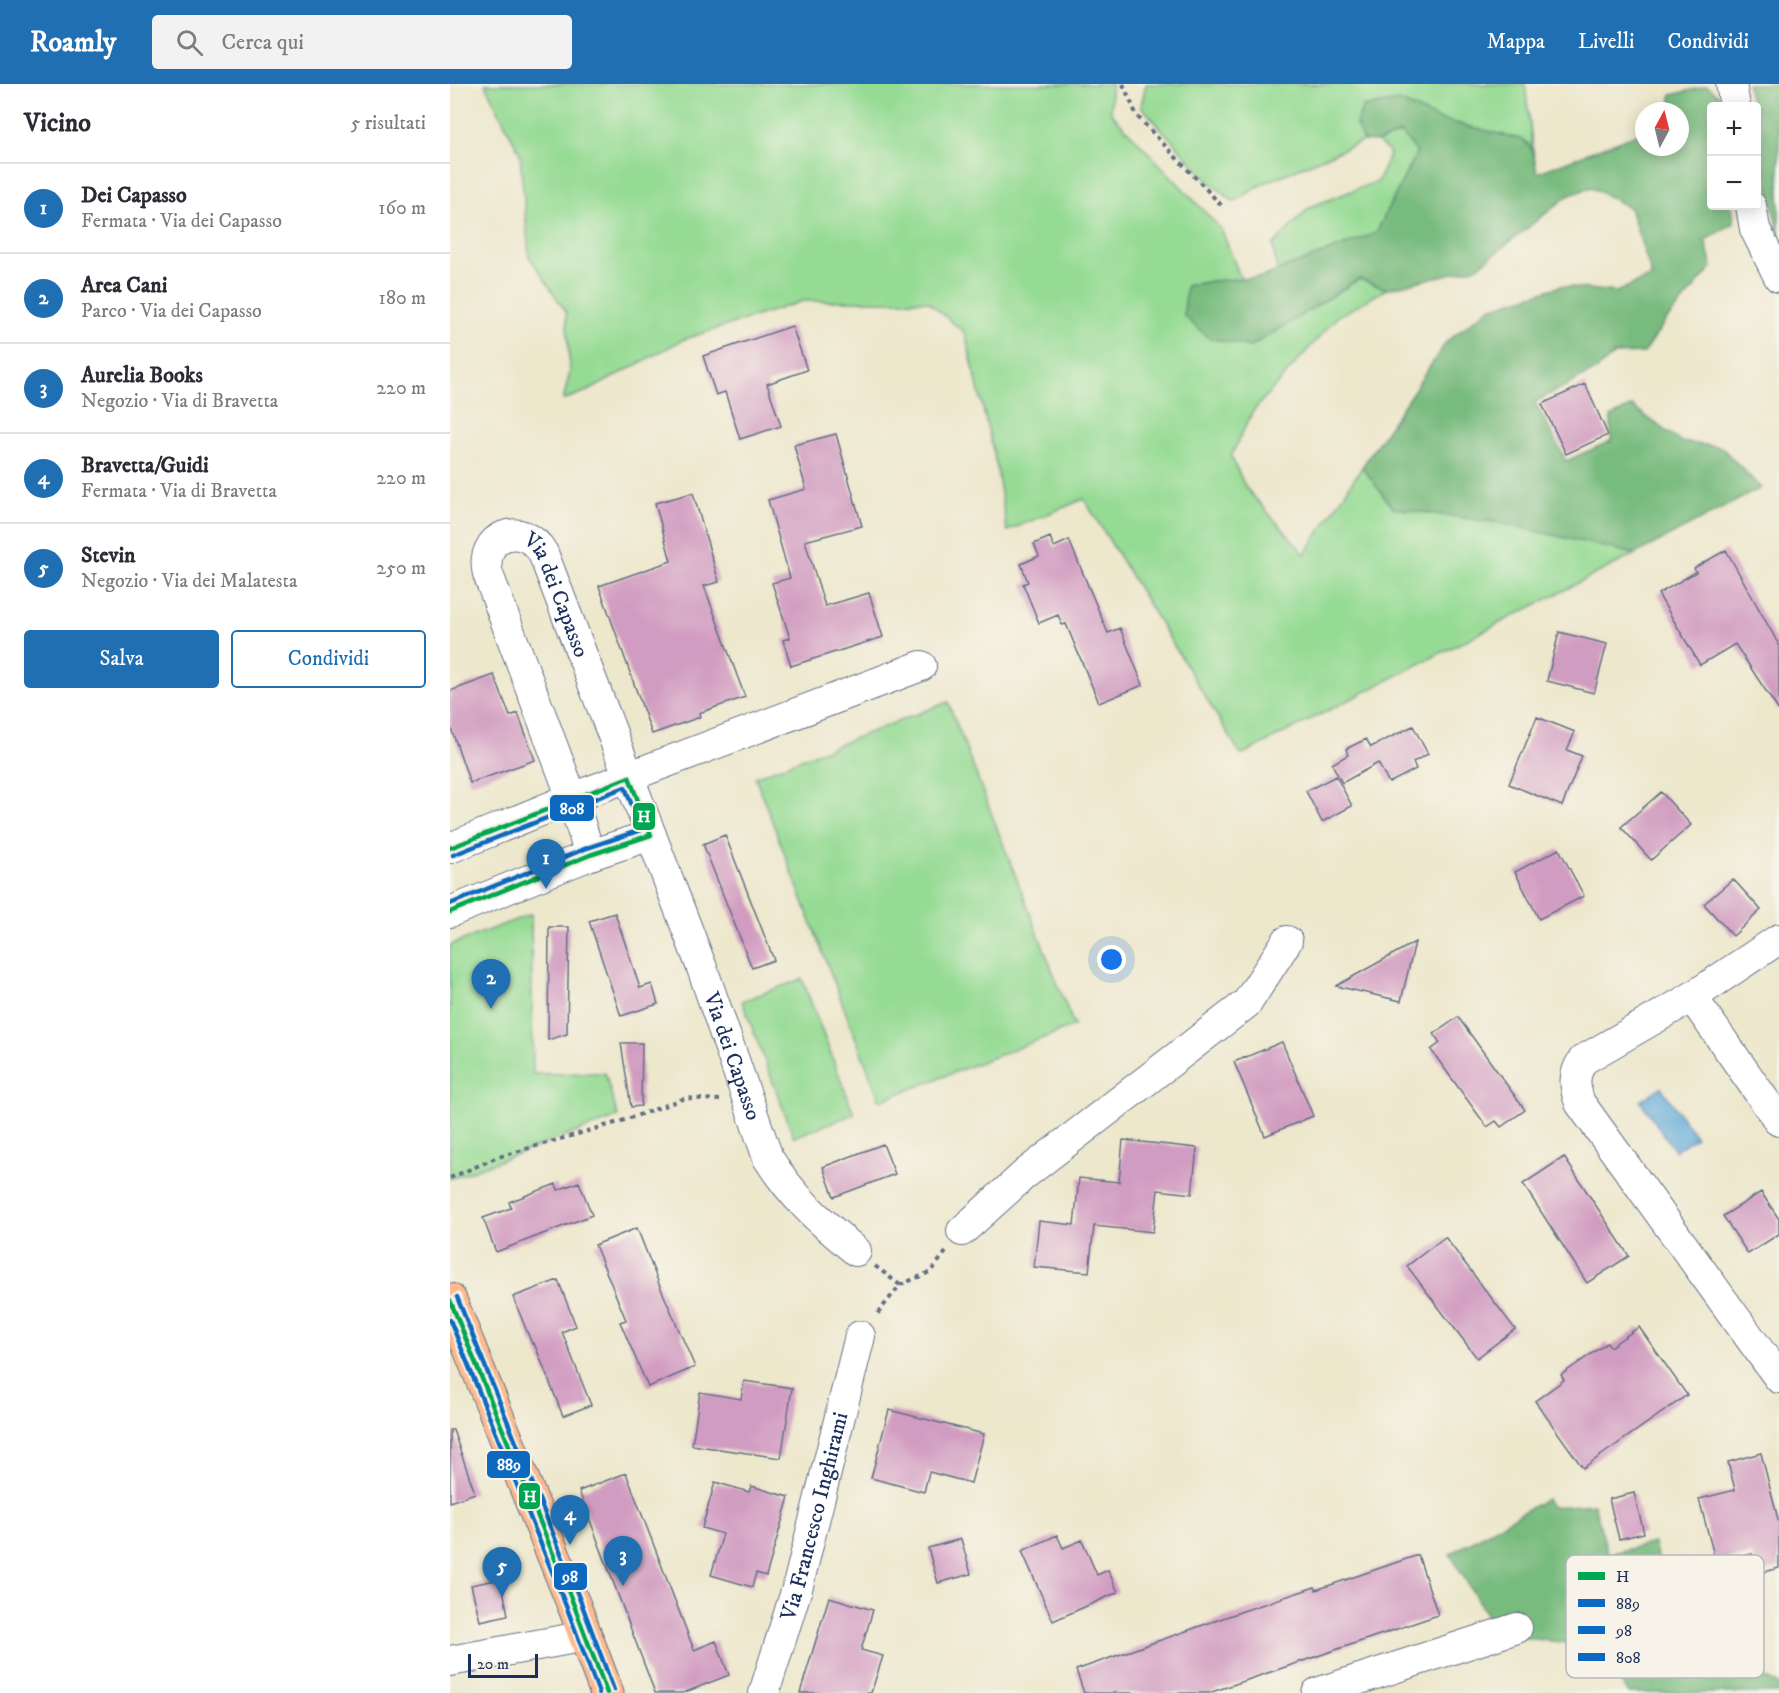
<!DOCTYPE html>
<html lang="it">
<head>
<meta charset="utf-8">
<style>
  body { margin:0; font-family:"IM FELL DW Pica",serif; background:#f2f2f3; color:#2b2b33 }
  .controls { position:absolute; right:18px; top:18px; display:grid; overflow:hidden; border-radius:6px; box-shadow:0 3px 15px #0003 }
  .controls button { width:54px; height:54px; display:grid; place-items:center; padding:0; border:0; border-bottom:2px solid #e1e1e2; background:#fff; color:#2b2b33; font:30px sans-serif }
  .compass { position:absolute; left:1185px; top:18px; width:54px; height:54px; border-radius:50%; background:#fff; box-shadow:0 3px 15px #0003; rotate:7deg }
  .scale { position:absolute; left:18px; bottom:15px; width:70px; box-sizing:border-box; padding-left:6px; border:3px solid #1b2f5e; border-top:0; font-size:16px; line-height:21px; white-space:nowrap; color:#1b2f5e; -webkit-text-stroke:4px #f7f3e8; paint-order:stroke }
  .you { position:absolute; left:662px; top:876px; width:21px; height:21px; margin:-15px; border:4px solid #fff; border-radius:50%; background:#1a73e8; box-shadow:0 0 0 9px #1a73e833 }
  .badge { display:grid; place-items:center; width:39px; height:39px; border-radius:50%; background:#1f6fb2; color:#fff; font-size:20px; font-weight:700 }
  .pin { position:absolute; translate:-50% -50px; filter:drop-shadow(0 2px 3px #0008) }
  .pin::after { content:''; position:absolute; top:32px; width:21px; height:18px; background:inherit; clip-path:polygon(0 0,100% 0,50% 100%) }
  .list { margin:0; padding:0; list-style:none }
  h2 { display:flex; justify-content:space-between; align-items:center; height:78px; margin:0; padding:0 24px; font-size:26px }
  h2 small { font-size:20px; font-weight:400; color:#7c7c81 }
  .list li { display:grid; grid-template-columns:39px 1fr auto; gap:18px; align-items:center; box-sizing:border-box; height:90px; padding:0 24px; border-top:2px solid #e1e1e2 }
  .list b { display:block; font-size:22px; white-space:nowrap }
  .list p { margin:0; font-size:20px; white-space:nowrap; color:#7c7c81 }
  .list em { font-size:20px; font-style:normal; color:#7c7c81 }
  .actions { display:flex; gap:12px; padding:18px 24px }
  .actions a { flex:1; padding:14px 0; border:2px solid #1f6fb2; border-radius:6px; text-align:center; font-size:21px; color:#1f6fb2 }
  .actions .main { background:#1f6fb2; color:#fff }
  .icon { flex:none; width:33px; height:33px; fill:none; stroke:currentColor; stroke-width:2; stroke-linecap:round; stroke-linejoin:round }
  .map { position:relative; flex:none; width:1329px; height:1609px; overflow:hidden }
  header { display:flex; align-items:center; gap:36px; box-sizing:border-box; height:84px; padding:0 30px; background:#1f6fb2; color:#fff }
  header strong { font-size:28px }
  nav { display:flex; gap:33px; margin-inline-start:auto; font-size:21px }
  .search { width:420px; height:54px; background:#f2f2f3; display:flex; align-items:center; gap:15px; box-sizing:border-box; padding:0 21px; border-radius:6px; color:#7c7c81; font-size:22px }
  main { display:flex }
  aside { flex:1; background:#fff }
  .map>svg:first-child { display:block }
  .green { fill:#96db94; stroke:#588579; stroke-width:1.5 }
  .forest { fill:#78bb7e; stroke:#4a756e; stroke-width:1.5 }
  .water { fill:#60a9d8; stroke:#3e6c9b; stroke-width:1.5 }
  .building { fill:#d19cc1 }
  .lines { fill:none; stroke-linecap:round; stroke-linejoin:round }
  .minor-casing { stroke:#646f84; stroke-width:32 }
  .major-casing { stroke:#646f84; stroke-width:35 }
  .path { stroke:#646f84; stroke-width:4; stroke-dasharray:4.5 4.5; stroke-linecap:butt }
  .minor { stroke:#fff; stroke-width:30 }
  .major { stroke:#fcba8e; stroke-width:33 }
  .bus-1-casing { stroke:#f7f3e8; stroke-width:9 }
  .bus-2-casing { stroke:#f7f3e8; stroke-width:9 }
  .bus-3-casing { stroke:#f7f3e8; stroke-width:9 }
  .bus-4-casing { stroke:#f7f3e8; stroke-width:9 }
  .bus-1 { stroke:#00a651; stroke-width:4.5 }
  .bus-2 { stroke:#0c69bf; stroke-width:4.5 }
  .bus-3 { stroke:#0c69bf; stroke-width:4.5 }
  .bus-4 { stroke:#0c69bf; stroke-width:4.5 }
  .labels { text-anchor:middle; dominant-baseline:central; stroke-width:6; stroke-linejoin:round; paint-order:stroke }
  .street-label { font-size:22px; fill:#1b2f5e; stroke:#f7f3e8 }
  .key { fill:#f7f3e8; stroke:#b5b8bf; stroke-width:1.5 }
  .key-label { font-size:16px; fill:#1b2f5e }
  .line-badge { stroke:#f7f3e8; stroke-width:2 }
  .badge-label { font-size:16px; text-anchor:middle; font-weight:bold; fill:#fff }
</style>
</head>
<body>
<header>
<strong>Roamly</strong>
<div class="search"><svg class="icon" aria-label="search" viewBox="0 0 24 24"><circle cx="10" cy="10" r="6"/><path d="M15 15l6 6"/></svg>Cerca qui</div>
<nav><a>Mappa</a><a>Livelli</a><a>Condividi</a></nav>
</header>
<main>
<aside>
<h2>Vicino<small>5 risultati</small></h2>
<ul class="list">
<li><span class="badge">1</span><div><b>Dei Capasso</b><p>Fermata · Via dei Capasso</p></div><em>160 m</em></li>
<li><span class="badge">2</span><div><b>Area Cani</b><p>Parco · Via dei Capasso</p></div><em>180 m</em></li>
<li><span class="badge">3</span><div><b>Aurelia Books</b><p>Negozio · Via di Bravetta</p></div><em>220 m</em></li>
<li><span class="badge">4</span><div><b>Bravetta/Guidi</b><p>Fermata · Via di Bravetta</p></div><em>220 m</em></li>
<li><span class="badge">5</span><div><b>Stevin</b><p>Negozio · Via dei Malatesta</p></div><em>250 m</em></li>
</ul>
<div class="actions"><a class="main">Salva</a><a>Condividi</a></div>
</aside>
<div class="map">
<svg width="1329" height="1609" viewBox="0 0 1329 1609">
  <rect width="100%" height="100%" fill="#f7f3e8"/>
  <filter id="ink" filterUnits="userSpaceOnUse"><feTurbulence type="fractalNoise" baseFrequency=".0167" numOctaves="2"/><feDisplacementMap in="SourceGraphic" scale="12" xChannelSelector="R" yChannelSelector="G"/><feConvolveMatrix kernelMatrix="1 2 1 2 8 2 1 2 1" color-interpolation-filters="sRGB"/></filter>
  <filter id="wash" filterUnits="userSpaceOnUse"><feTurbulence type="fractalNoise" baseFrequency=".008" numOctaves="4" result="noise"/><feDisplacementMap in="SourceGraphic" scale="24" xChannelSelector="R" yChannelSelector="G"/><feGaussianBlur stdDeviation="1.35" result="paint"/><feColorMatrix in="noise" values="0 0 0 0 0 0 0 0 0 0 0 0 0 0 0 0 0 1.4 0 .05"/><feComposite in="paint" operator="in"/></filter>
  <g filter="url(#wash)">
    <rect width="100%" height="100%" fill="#ede7cc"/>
    <path class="green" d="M35,0H661V29L771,145L791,195L762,197L736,202L800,263L909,195L937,205L887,233L803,327L781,372L796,404L855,470L912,383L943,424L1052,439L1185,470L791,671L634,415L557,447L546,379L515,249L477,217H353L232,256L140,306L113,316L120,288L116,228L79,172L70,70Z
      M696,0H1075L1083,66L1074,56L988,35L949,17L913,23L906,40L913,57L814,99L784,118L757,96L691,22Z
      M951,49L967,68L926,149L827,187L823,161L860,123L928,97L940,69L928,58Z
      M498,618L624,942L430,1017L305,693Z
      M81,830L83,990L155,989L168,1033L0,1095V861Z
      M352,895L404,1030L344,1053L292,917Z"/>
    <path class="forest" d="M1297,0H1329V154L1307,45L1306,22H1302Z
      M1257,2L1269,12L1270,22H1262V122H1282L1284,139L1255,156L1262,183L1214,239L1194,269L1164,270L1148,285L1085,318L1116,377L1161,357V333L1182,322L1231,358L1271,363L1311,404L1185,470L1052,439L943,424L912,383L997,257L1040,224L1111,202L1166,208L1202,192L1180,124L1141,103L1118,112L1028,183L937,205L909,195L800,263L759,254L734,232L736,202L762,197L812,193L926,149L967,68L951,49L928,58L913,57L906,40L913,23L949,17L988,35L1074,56L1083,66L1087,89L1194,47V63H1230V27H1221V11Z
      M1096,1415L1101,1423L1144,1420L1158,1470L1204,1459L1219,1523L1241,1532L1263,1566L1329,1601V1609H1179L1141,1562L1048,1550L1000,1470Z"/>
    <path class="water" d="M1211,1003L1246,1053L1225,1067L1190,1017Z"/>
    <g id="blocks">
      <path class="building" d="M342,242L357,286L317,300L331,342L290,355L275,308L266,311L253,272Z
        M1135,300L1158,351L1116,370L1092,320Z
        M386,350L412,442L355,457L375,522L419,509L433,553L341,582L333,556L340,554L322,499L340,494L318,416L356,405L344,361Z
        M243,409L269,498L254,502L295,613L249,629L250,633L202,650L149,502L221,477L205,419Z
        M600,453L604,463L619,456L658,549L670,544L693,601L649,619L616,540L612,541L608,531L589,539L573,500L578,498L571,480L589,472L584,460Z
        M1276,466L1329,561V627L1285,560L1250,581L1208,510L1246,488L1244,484Z
        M1109,548L1157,560L1144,609L1097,597Z
        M44,591L60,632L68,629L85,676L20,699L0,641V607Z
        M1087,633L1125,648L1117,666L1132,672L1112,722L1059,700Z
        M963,642L978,670L963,678L966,685L939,699L928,679L892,699L882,680L898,671L896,665L916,655L921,663Z
        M886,692L902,722L872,738L856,707Z
        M1211,708L1241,741L1201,776L1171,743Z
        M275,751L324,876L302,884L253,760Z
        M1109,765L1134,812L1089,835L1065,788Z
        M1283,795L1311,826L1283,852L1254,820Z
        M165,829L190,904L202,900L208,920L171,932L139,837Z
        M99,843H119L117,950L98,956Z
        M965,858L951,917L886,902Z
        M1008,933L1075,1026L1051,1043L1046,1037L1037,1043L981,966L990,959L984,950Z
        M832,958L863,1032L815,1052L784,978Z
        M171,959H192L191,1022L181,1023Z
        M673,1056L747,1064L742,1110L708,1106L703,1148L644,1142L639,1188L584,1183L589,1137L624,1141L629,1094L669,1098Z
        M433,1060L445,1090L384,1113L373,1083Z
        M1114,1073L1179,1172L1137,1199L1073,1100Z
        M129,1098L142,1131L46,1168L33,1134L61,1124L59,1118L106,1100L108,1106Z
        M1311,1108L1329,1135V1150L1298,1170L1273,1132Z
        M187,1144L209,1200L245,1283L198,1303L170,1238L176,1236L145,1161Z
        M995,1153L1065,1245L1027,1274L957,1182Z
        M108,1196L126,1242L112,1248L141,1321L113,1332L84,1259L82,1260L63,1213Z
        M1189,1243L1237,1311L1133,1384L1085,1317L1114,1296L1111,1291L1157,1259L1160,1263Z
        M294,1297L342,1304L331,1374L242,1361L250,1308L291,1315Z
        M439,1326L534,1350L521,1399L479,1388L474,1408L421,1394Z
        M0,1346H3L25,1409L0,1418Z
        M1311,1369L1329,1439V1484L1307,1490L1302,1470L1266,1479L1249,1415L1285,1406L1278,1378Z
        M176,1389L244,1566L266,1557L279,1591L233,1609H205L129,1407Z
        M265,1398L299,1408L301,1402L339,1413L316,1492L306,1489L302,1503L261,1491L273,1450L252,1444Z
        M1184,1409L1194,1449L1169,1455L1159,1415Z
        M607,1451L613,1464L632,1456L647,1491L658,1486L668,1508L603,1537L572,1467Z
        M511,1455L521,1490L488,1499L478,1464Z
        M968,1471L988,1531L759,1609H634L626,1586L790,1528L865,1503L866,1506Z
        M51,1495L58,1531L30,1537L21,1501Z
        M379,1513L423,1526L411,1566L433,1572L421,1609H350Z"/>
    </g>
  </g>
  <g filter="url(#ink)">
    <use href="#blocks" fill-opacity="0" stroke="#646f84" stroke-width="1.5"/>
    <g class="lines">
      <g class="minor-casing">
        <g id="minor">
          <path d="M1281,0L1285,22"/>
          <path d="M1301,122L1305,145L1329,193"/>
          <path d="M0,764L122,714L471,582"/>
          <path id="s1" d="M140,771L122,714L38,490C28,451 73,435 93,469L252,884L318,1074C343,1114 370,1137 406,1167"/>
          <path d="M0,828L140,771L201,751"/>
          <path d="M1329,855L1242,913L1133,976C1123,990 1124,1003 1130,1019L1329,1294"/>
          <path d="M1242,913L1329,1037"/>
          <path d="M512,1147L575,1090L797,919L837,857"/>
          <path d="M0,1577L136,1552"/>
          <path id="s2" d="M314,1609L348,1501L410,1252"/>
          <path d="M867,1609L1067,1544"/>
        </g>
      </g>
      <g class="major-casing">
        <path id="major" d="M0,1216L125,1524L157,1609"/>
      </g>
      <path class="path" d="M673,0L687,32L773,123
        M0,1094L48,1073L169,1038L236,1014L270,1016
        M425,1182L450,1201L425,1233
        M450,1201L480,1188L496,1168"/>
      <use href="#minor" class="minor"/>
      <use href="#major" class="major"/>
      <g class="bus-1-casing">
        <path id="bus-1" d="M0,764L179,693L201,751L140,771L0,828
          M0,1216L125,1524L157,1609"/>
      </g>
      <g class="bus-2-casing">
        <path id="bus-2" d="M0,1236L118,1527L149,1609"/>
      </g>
      <g class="bus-3-casing">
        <path id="bus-3" d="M7,1213L132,1521L164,1606"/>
      </g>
      <g class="bus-4-casing">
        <path id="bus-4" d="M0,820L137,764L191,746L175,703L3,771"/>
      </g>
      <use href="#bus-1" class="bus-1"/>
      <use href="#bus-2" class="bus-2"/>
      <use href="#bus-3" class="bus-3"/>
      <use href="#bus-4" class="bus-4"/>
    </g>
  </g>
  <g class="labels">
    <g class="street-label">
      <text stroke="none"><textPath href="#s1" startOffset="434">Via dei Capasso</textPath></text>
      <text stroke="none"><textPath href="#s1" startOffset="928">Via dei Capasso</textPath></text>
      <text stroke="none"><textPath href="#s2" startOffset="184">Via Francesco Inghirami</textPath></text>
    </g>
  </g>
  <rect x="1116" y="1471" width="198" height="123" rx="9" class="key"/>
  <rect x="1128" y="1488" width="27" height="8" fill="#00a651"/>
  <rect x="1128" y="1515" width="27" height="8" fill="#0c69bf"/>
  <rect x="1128" y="1542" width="27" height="8" fill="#0c69bf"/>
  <rect x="1128" y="1569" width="27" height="8" fill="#0c69bf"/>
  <g class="key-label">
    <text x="1166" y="1498">H</text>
    <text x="1166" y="1525">889</text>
    <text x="1166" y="1552">98</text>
    <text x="1166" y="1579">808</text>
  </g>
  <g class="line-badge">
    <rect x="99" y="710" width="46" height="28" rx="6" fill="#0c69bf"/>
    <rect x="182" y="718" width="24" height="29" rx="6" fill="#00a651"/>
    <rect x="36" y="1366" width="45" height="29" rx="6" fill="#0c69bf"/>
    <rect x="68" y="1398" width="23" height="28" rx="6" fill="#00a651"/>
    <rect x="103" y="1478" width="35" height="29" rx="6" fill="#0c69bf"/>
  </g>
  <g class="badge-label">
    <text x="122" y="730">808</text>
    <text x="194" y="738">H</text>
    <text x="59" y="1386">889</text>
    <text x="80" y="1418">H</text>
    <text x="120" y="1498">98</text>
  </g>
</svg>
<div class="controls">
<button>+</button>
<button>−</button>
</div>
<svg class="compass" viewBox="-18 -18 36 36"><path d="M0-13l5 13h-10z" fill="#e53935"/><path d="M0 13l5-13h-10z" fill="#7c7c81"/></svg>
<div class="scale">20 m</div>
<div class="you"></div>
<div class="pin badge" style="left:96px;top:805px">1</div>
<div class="pin badge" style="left:41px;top:925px">2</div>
<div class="pin badge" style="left:173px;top:1502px">3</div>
<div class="pin badge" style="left:120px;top:1461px">4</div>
<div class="pin badge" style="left:52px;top:1513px">5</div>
</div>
</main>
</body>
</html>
